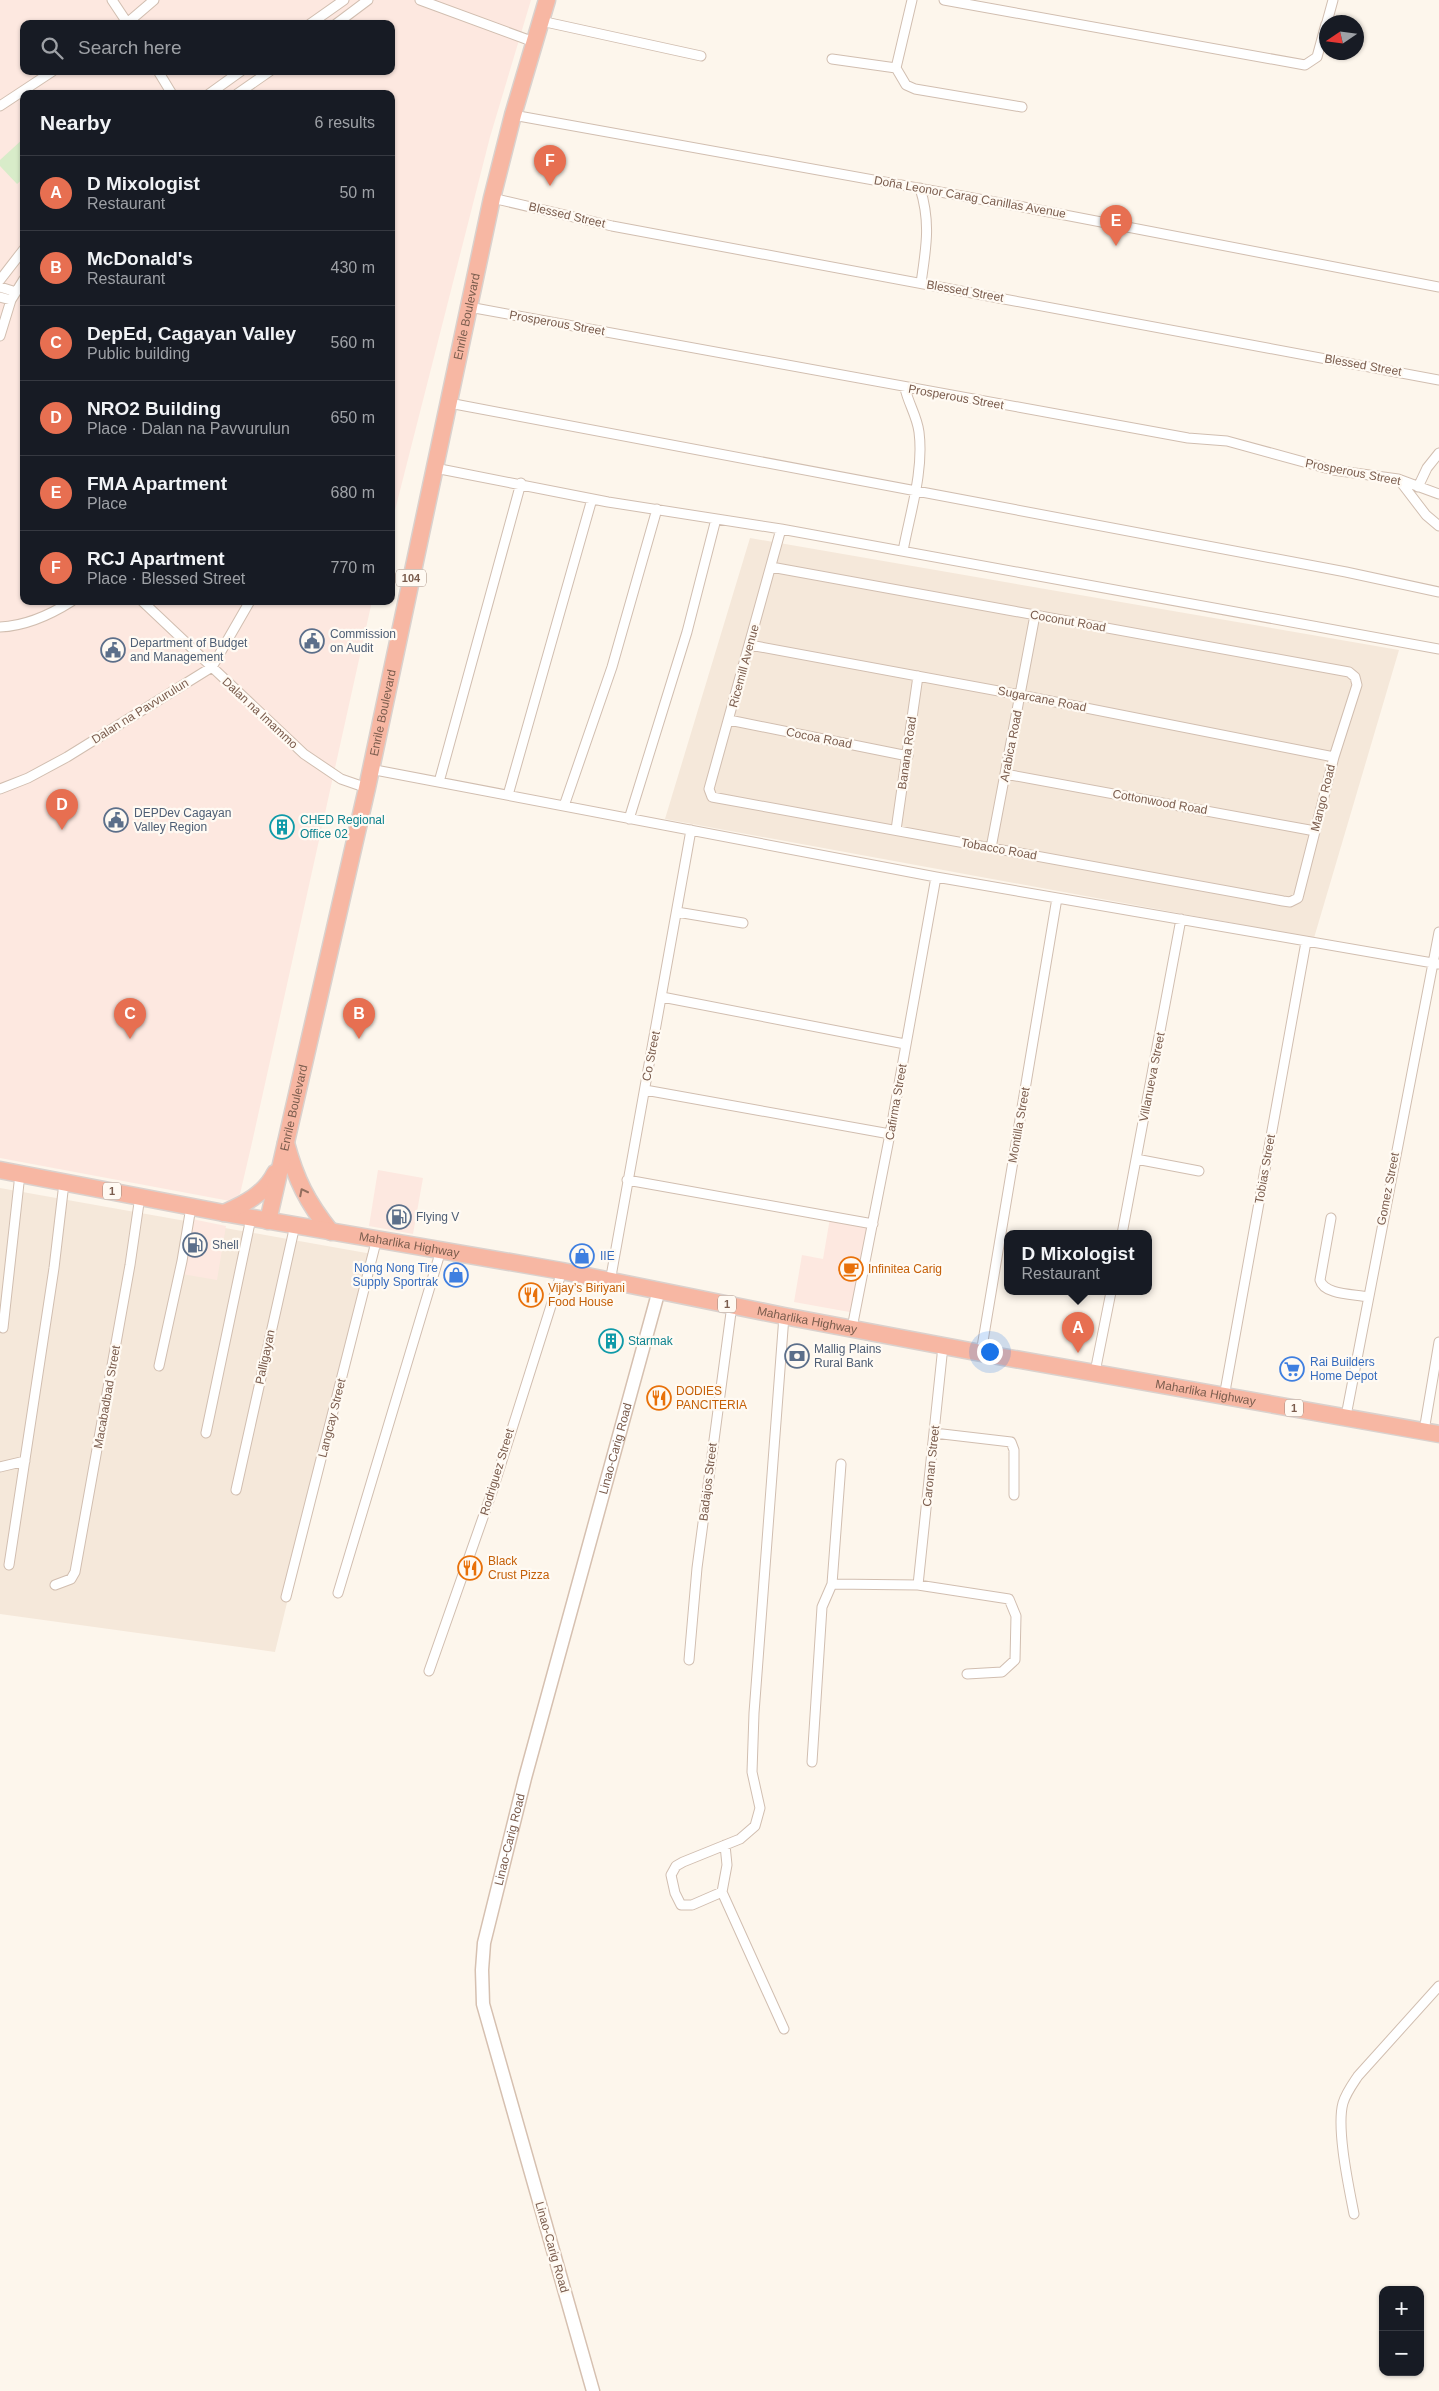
<!DOCTYPE html>
<html lang="en">
<head>
<meta charset="utf-8">
<style>
  body { margin:0; font-family:Helvetica,sans-serif; background:#242831; color:#f1f3f6 }
  .controls { position:absolute; right:15px; bottom:15px; display:grid; overflow:hidden; border-radius:10px; box-shadow:0 1px 4px #0004 }
  .controls button { width:45px; height:45px; display:grid; place-items:center; padding:0; border:0; border-bottom:1px solid #363941; background:#171b24; color:#f1f3f6; font:25px sans-serif }
  .compass { position:absolute; left:1319px; top:15px; width:45px; height:45px; border-radius:50%; background:#171b24; box-shadow:0 1px 4px #0004; rotate:257deg }
  .you { position:absolute; left:989px; top:1351px; width:18px; height:18px; margin:-12px; border:4px solid #fff; border-radius:50%; background:#1a73e8; box-shadow:0 0 0 8px #1a73e833 }
  .badge { display:grid; place-items:center; width:32px; height:32px; border-radius:50%; background:#e76f51; color:#fff; font-size:16px; font-weight:700 }
  .pin { position:absolute; translate:-50% -41px; filter:drop-shadow(0 1px 2px #0008) }
  .pin::after { content:''; position:absolute; top:26px; width:18px; height:15px; background:inherit; clip-path:polygon(0 0,100% 0,50% 100%) }
  .popup { position:absolute; left:1004px; top:1230px; width:148px; height:65px; box-sizing:border-box; display:grid; place-content:center; border-radius:10px; background:#171b24; filter:drop-shadow(0 1px 4px #0005); font-size:16px; white-space:nowrap; color:#9ea1a6 }
  .popup b { font-size:19px; color:#f1f3f6 }
  .popup::after { content:''; position:absolute; left:50%; top:100%; margin-left:-10px; border:10px solid transparent; border-top-color:#171b24 }
  .list { margin:0; padding:0; list-style:none }
  h2 { display:flex; justify-content:space-between; align-items:center; height:65px; margin:0; padding:0 20px; font-size:21px }
  h2 small { font-size:16px; font-weight:400; color:#9ea1a6 }
  .list li { display:grid; grid-template-columns:32px 1fr auto; gap:15px; align-items:center; box-sizing:border-box; height:75px; padding:0 20px; border-top:1px solid #363941 }
  .list b { display:block; font-size:19px; white-space:nowrap }
  .list p { margin:0; font-size:16px; white-space:nowrap; color:#9ea1a6 }
  .list em { font-size:16px; font-style:normal; color:#9ea1a6 }
  .icon { flex:none; width:28px; height:28px; fill:none; stroke:currentColor; stroke-width:2; stroke-linecap:round; stroke-linejoin:round }
  .map { position:relative; flex:none; width:1439px; height:2391px; overflow:hidden }
  .search { position:absolute; background:#171b24; box-shadow:0 1px 4px #0004; left:20px; top:20px; width:375px; height:55px; display:flex; align-items:center; gap:12px; box-sizing:border-box; padding:0 18px; border-radius:10px; color:#9ea1a6; font-size:19px }
  .panel { position:absolute; background:#171b24; box-shadow:0 1px 4px #0004; left:20px; top:90px; width:375px; height:515px; border-radius:10px }
  .map>svg:first-child { display:block }
  .residential { fill:#f5e8da }
  .commercial { fill:#fde8e0; fill-rule:evenodd }
  .green { fill:#d8ecc9 }
  .lines { fill:none; stroke-linecap:round; stroke-linejoin:round }
  .street-casing { stroke:#d1beb0; stroke-width:11 }
  .secondary-casing { stroke:#d6c0b0; stroke-width:15 }
  .highway-casing { stroke:#dad1cd; stroke-width:19 }
  .street { stroke:#fff; stroke-width:9 }
  .secondary { stroke:#fff; stroke-width:12 }
  .highway { stroke:#f7b7a3; stroke-width:16 }
  .oneway { stroke:#936e5e }
  .labels { text-anchor:middle; dominant-baseline:central; stroke-width:4.5; stroke-linejoin:round; paint-order:stroke }
  .shield { fill:#fffaf3; stroke:#a28b7f; stroke-width:1 }
  .shield-label { font-size:11px; font-weight:bold; fill:#7a5c4d }
  .street-label { font-size:12px; fill:#7a5c4d; stroke:#fffaf3 }
  .service-label { font-size:12px; fill:#4e5e75; stroke:#fffaf3; text-anchor:start }
  .culture-label { font-size:12px; fill:#0d838f; stroke:#fffaf3; text-anchor:start }
  .shop-label { font-size:12px; fill:#366cbe; stroke:#fffaf3; text-anchor:start }
  .food-label { font-size:12px; fill:#c56008; stroke:#fffaf3; text-anchor:start }
</style>
</head>
<body>
<div class="map">
<svg width="1439" height="2391" viewBox="0 0 1439 2391">
  <rect width="100%" height="100%" fill="#fdf6ec"/>
  <path class="residential" d="M750,538L1399,650L1314,938L665,819Z
    M0,1188L372,1254L275,1652L0,1614Z"/>
  <path class="commercial" d="M0,0H531L490,137L391,526V94H24V601H372L251,1147L240,1194L230,1201L0,1158ZM24,24H391V71H24Z
    M378,1170L423,1178L413,1234L369,1226Z
    M830,1218L871,1225L855,1313L794,1302L802,1255L823,1259Z
    M192,1219L226,1226L217,1280L182,1274Z"/>
  <path class="green" d="M24,138V178L17,184L0,166V160Z"/>
  <g class="lines">
    <g class="street-casing">
      <path id="street" d="M112,0L128,24
        M420,0L534,42
        M912,0L896,68L906,85L915,89L1022,107
        M944,0L1305,65L1317,57L1326,24
        M541,21L701,56
        M1327,22L1333,0
        M126,24L154,0
        M310,24L344,0
        M336,24L368,0
        M832,59L896,68
        M158,71L172,94
        M209,94L241,71
        M237,94L270,71
        M0,106L53,71
        M513,115L1018,206L1439,287
        M920,188C931,223 926,248 921,283
        M492,198L612,226L1439,380
        M0,280L24,249
        M0,287L16,292
        M0,297L11,300
        M469,307L1188,438L1227,441L1333,470L1398,479L1439,494
        M0,336L11,300L24,279
        M449,403L1346,572L1439,592
        M435,468L608,502L781,529L1439,649
        M1400,481L1426,515L1439,526
        M1418,487L1427,468L1439,453
        M903,551C910,513 924,471 919,432C917,416 908,403 905,388
        M771,567L1349,672L1355,677L1357,685L1334,757L1298,898L1290,902L1283,901L712,797L709,789L781,529
        M142,601L304,754L341,779L367,788
        M0,627C26,626 50,615 72,601
        M750,645L1020,695L1334,757
        M729,720L908,756
        M370,769L936,877L1439,964
        M1005,774L1315,831
        M439,782L521,483
        M0,789L28,778L67,757L212,667L250,601
        M508,795L592,499
        M564,806L612,667L657,509
        M629,819L687,632L716,519
        M896,830L918,676
        M991,848L1035,615
        M677,912L743,923
        M662,997L905,1044
        M645,1090L890,1134
        M1136,1159L1199,1171
        M627,1180L873,1224
        M1331,1218L1320,1280C1324,1295 1354,1294 1368,1297
        M1122,1234L1181,919
        M610,1282L691,830
        M784,1316L754,1713L752,1772L760,1808L755,1826L740,1839L683,1862L676,1866L671,1875L675,1893L681,1905H692L722,1892L784,2029
        M3,1328L20,1174
        M852,1328L890,1134L936,877
        M981,1353L1057,898
        M159,1366L182,1261L191,1207
        M1095,1372L1111,1292
        M1224,1397L1306,942
        M1346,1416L1439,932
        M1424,1431L1439,1342
        M206,1433L251,1218
        M934,1433L1011,1442L1014,1450V1495
        M0,1467L25,1461
        M236,1490L295,1225
        M9,1565L54,1268L64,1183
        M832,1584L841,1464
        M55,1585L71,1579L75,1572L130,1265L140,1196
        M918,1585L943,1346
        M338,1593L441,1250
        M286,1597L377,1238
        M689,1660L697,1568L732,1305
        M429,1671L493,1489L562,1271
        M812,1762L822,1607L832,1584L918,1585L1009,1599L1016,1616L1015,1660L1002,1672L967,1674
        M722,1892L727,1865L725,1845
        M1354,2214C1349,2188 1336,2128 1343,2103C1346,2093 1352,2085 1358,2076L1439,1986"/>
    </g>
    <g class="secondary-casing">
      <g id="secondary">
        <path id="s1" d="M593,2391L483,2004L482,1970L484,1943L525,1778L659,1290"/>
      </g>
    </g>
    <g class="highway-casing">
      <g id="highway">
        <path d="M286,1143C296,1180 307,1202 331,1232"/>
        <path id="s2" d="M0,1170L224,1213L562,1271L784,1316L981,1353L1439,1434"/>
        <path d="M224,1213C244,1204 265,1194 275,1173"/>
        <path id="s3" d="M268,1221L367,788L492,198L513,115L547,0"/>
      </g>
    </g>
    <use href="#street" class="street"/>
    <use href="#secondary" class="secondary"/>
    <use href="#highway" class="highway"/>
  </g>
  <defs><path id="oneway-chevron" d="M-2-3.5L2.5 0L-2 3.5" fill="none" stroke-width="1.6" stroke-linecap="round" stroke-linejoin="round" transform="scale(1.25)"/></defs>
  <use class="oneway" href="#oneway-chevron" transform="translate(303 1192) rotate(-117)"/>
  <defs>
    <g id="civic-ring" transform="scale(1.25)"><circle r="9.5" fill="#fffaf3" stroke="#5c6f8a" stroke-width="1.5"/><path d="M-.6-6.5H3V-4.5H.6V-3L4-1V1h2V6H-6V1h2V-1L-.6-3ZM-1.2 2.5V6h2.4V2.5Z" fill="#5c6f8a"/></g>
    <g id="building-ring" transform="scale(1.25)"><circle r="9.5" fill="#fffaf3" stroke="#0f9aa8" stroke-width="1.5"/><path d="M-4-6H4V6H1V3H-1V6H-4ZM-2.5-4.3h1.7v1.8h-1.7ZM.8-4.3h1.7v1.8H.8ZM-2.5-1h1.7V.8h-1.7ZM.8-1h1.7V.8H.8Z" fill="#0f9aa8"/></g>
    <g id="fuel-ring" transform="scale(1.25)"><circle r="9.5" fill="#fffaf3" stroke="#5c6f8a" stroke-width="1.5"/><path d="M-5.5-6h7V0h2V4h1.3V-2.5L3-4.5l.8-.8L6-3V5H2.5V1h-1V6h-7ZM-4.2-4.7v3.2H.2V-4.7Z" fill="#5c6f8a"/></g>
    <g id="shop-ring" transform="scale(1.25)"><circle r="9.5" fill="#fffaf3" stroke="#3f7fe0" stroke-width="1.5"/><path d="M-5-2.5h2.3a2.7 3.5 0 0 1 5.4 0H5L5.5 6h-11ZM-1.5-2.5h3a1.5 2.3 0 0 0-3 0Z" fill="#3f7fe0"/></g>
    <g id="cafe-ring" transform="scale(1.25)"><circle r="9.5" fill="#fffaf3" stroke="#e8710a" stroke-width="1.5"/><path d="M-5.5-4.5H6V0H3Q3 3.5 0 3.5H-2.5Q-5.5 3.5-5.5 0ZM3-3.2v2h1.7v-2ZM-6 4.5H4V6H-6Z" fill="#e8710a"/></g>
    <g id="restaurant-ring" transform="scale(1.25)"><circle r="9.5" fill="#fffaf3" stroke="#e8710a" stroke-width="1.5"/><path d="M-5-6h1v4h1v-4h1v4h1v-4h1v5L-1.5 .5V6h-2V.5L-5-1ZM5-6V6H3V1.5H1.5Q1.5-4 5-6Z" fill="#e8710a"/></g>
    <g id="bank-ring" transform="scale(1.25)"><circle r="9.5" fill="#fffaf3" stroke="#5c6f8a" stroke-width="1.5"/><path d="M-6-4H6V4H-6ZM0-2.3a2.3 2.3 0 1 0 0 4.6a2.3 2.3 0 1 0 0-4.6Z" fill="#5c6f8a"/></g>
    <g id="supermarket-ring" transform="scale(1.25)"><circle r="9.5" fill="#fffaf3" stroke="#3f7fe0" stroke-width="1.5"/><path d="M-6-5.5h2.5l.6 2H6L4.5 2H-2.5L-4.4-4H-6ZM-1.5 3.2a1.3 1.3 0 1 0 .1 0ZM3 3.2a1.3 1.3 0 1 0 .1 0Z" fill="#3f7fe0"/></g>
  </defs>
  <g fill-rule="evenodd">
    <use href="#civic-ring" x="312" y="641"/>
    <use href="#civic-ring" x="113" y="650"/>
    <use href="#civic-ring" x="116" y="820"/>
    <use href="#building-ring" x="282" y="827"/>
    <use href="#fuel-ring" x="399" y="1217"/>
    <use href="#fuel-ring" x="195" y="1245"/>
    <use href="#shop-ring" x="582" y="1256"/>
    <use href="#cafe-ring" x="851" y="1269"/>
    <use href="#shop-ring" x="456" y="1275"/>
    <use href="#restaurant-ring" x="531" y="1295"/>
    <use href="#building-ring" x="611" y="1341"/>
    <use href="#bank-ring" x="797" y="1356"/>
    <use href="#supermarket-ring" x="1292" y="1369"/>
    <use href="#restaurant-ring" x="659" y="1398"/>
    <use href="#restaurant-ring" x="470" y="1568"/>
  </g>
  <g class="labels">
    <g class="shield">
      <rect x="396" y="569.5" width="30" height="17" rx="4"/>
      <rect x="103" y="1182.5" width="18" height="17" rx="4"/>
      <rect x="718" y="1295.5" width="18" height="17" rx="4"/>
      <rect x="1285" y="1399.5" width="18" height="17" rx="4"/>
    </g>
    <g class="shield-label">
      <text x="411" y="578">104</text>
      <text x="112" y="1191">1</text>
      <text x="727" y="1304">1</text>
      <text x="1294" y="1408">1</text>
    </g>
    <g class="street-label">
      <text transform="translate(970 197) rotate(10)">Doña Leonor Carag Canillas Avenue</text>
      <text transform="translate(567 215) rotate(13)">Blessed Street</text>
      <text transform="translate(965 291) rotate(10)">Blessed Street</text>
      <text stroke="none"><textPath href="#s3" startOffset="926">Enrile Boulevard</textPath></text>
      <text transform="translate(557 323) rotate(10)">Prosperous Street</text>
      <text transform="translate(1363 365) rotate(10)">Blessed Street</text>
      <text transform="translate(956 397) rotate(10)">Prosperous Street</text>
      <text transform="translate(1353 472) rotate(11)">Prosperous Street</text>
      <text transform="translate(1068 621) rotate(10)">Coconut Road</text>
      <text transform="translate(744 666) rotate(-75)">Ricemill Avenue</text>
      <text transform="translate(1042 699) rotate(11)">Sugarcane Road</text>
      <text transform="translate(140 711) rotate(-32)">Dalan na Pavvurulun</text>
      <text stroke="none"><textPath href="#s3" startOffset="521">Enrile Boulevard</textPath></text>
      <text transform="translate(260 713) rotate(43)">Dalan na Imammo</text>
      <text transform="translate(819 738) rotate(11)">Cocoa Road</text>
      <text transform="translate(1011 746) rotate(-79)">Arabica Road</text>
      <text transform="translate(907 753) rotate(-82)">Banana Road</text>
      <text transform="translate(1323 798) rotate(-76)">Mango Road</text>
      <text transform="translate(1160 802) rotate(10)">Cottonwood Road</text>
      <text transform="translate(999 849) rotate(10)">Tobacco Road</text>
      <text transform="translate(651 1056) rotate(-79)">Co Street</text>
      <text transform="translate(1152 1077) rotate(-79)">Villanueva Street</text>
      <text transform="translate(896 1102) rotate(-80)">Cafirma Street</text>
      <text stroke="none"><textPath href="#s3" startOffset="116">Enrile Boulevard</textPath></text>
      <text transform="translate(1019 1125) rotate(-80)">Montilla Street</text>
      <text transform="translate(1265 1169) rotate(-80)">Tobias Street</text>
      <text transform="translate(1388 1189) rotate(-79)">Gomez Street</text>
      <text stroke="none"><textPath href="#s2" startOffset="416">Maharlika Highway</textPath></text>
      <text stroke="none"><textPath href="#s2" startOffset="821">Maharlika Highway</textPath></text>
      <text transform="translate(265 1357) rotate(-78)">Palligayan</text>
      <text stroke="none"><textPath href="#s2" startOffset="1226">Maharlika Highway</textPath></text>
      <text transform="translate(107 1397) rotate(-80)">Macabadbad Street</text>
      <text transform="translate(332 1418) rotate(-76)">Langcay Street</text>
      <text stroke="none"><textPath href="#s1" startOffset="975">Linao-Carig Road</textPath></text>
      <text transform="translate(931 1466) rotate(-84)">Caronan Street</text>
      <text transform="translate(497 1472) rotate(-73)">Rodriguez Street</text>
      <text transform="translate(708 1482) rotate(-83)">Badajos Street</text>
      <text stroke="none"><textPath href="#s1" startOffset="570">Linao-Carig Road</textPath></text>
      <text transform="translate(552 2247) rotate(74)">Linao-Carig Road</text>
    </g>
    <g class="service-label">
      <text x="330" y="634">Commission<tspan x="330" dy="14">on Audit</tspan></text>
      <text x="130" y="643">Department of Budget<tspan x="130" dy="14">and Management</tspan></text>
      <text x="134" y="813">DEPDev Cagayan<tspan x="134" dy="14">Valley Region</tspan></text>
      <text x="416" y="1217">Flying V</text>
      <text x="212" y="1245">Shell</text>
      <text x="814" y="1349">Mallig Plains<tspan x="814" dy="14">Rural Bank</tspan></text>
    </g>
    <g class="culture-label">
      <text x="300" y="820">CHED Regional<tspan x="300" dy="14">Office 02</tspan></text>
      <text x="628" y="1341">Starmak</text>
    </g>
    <g class="shop-label">
      <text x="600" y="1256">IIE</text>
      <text x="438" y="1268" text-anchor="end">Nong Nong Tire<tspan x="438" dy="14">Supply Sportrak</tspan></text>
      <text x="1310" y="1362">Rai Builders<tspan x="1310" dy="14">Home Depot</tspan></text>
    </g>
    <g class="food-label">
      <text x="868" y="1269">Infinitea Carig</text>
      <text x="548" y="1288">Vijay’s Biriyani<tspan x="548" dy="14">Food House</tspan></text>
      <text x="676" y="1391">DODIES<tspan x="676" dy="14">PANCITERIA</tspan></text>
      <text x="488" y="1561">Black<tspan x="488" dy="14">Crust Pizza</tspan></text>
    </g>
  </g>
</svg>
<div class="controls">
<button>+</button>
<button>−</button>
</div>
<svg class="compass" viewBox="-18 -18 36 36"><path d="M0-13l5 13h-10z" fill="#e53935"/><path d="M0 13l5-13h-10z" fill="#9ea1a6"/></svg>
<div class="you"></div>
<div class="pin badge" style="left:1078px;top:1353px">A</div>
<div class="popup"><b>D Mixologist</b>Restaurant</div>
<div class="pin badge" style="left:359px;top:1039px">B</div>
<div class="pin badge" style="left:130px;top:1039px">C</div>
<div class="pin badge" style="left:62px;top:830px">D</div>
<div class="pin badge" style="left:1116px;top:246px">E</div>
<div class="pin badge" style="left:550px;top:186px">F</div>
<div class="search"><svg class="icon" aria-label="search" viewBox="0 0 24 24"><circle cx="10" cy="10" r="6"/><path d="M15 15l6 6"/></svg>Search here</div>
<section class="panel">
<h2>Nearby<small>6 results</small></h2>
<ul class="list">
<li><span class="badge">A</span><div><b>D Mixologist</b><p>Restaurant</p></div><em>50 m</em></li>
<li><span class="badge">B</span><div><b>McDonald's</b><p>Restaurant</p></div><em>430 m</em></li>
<li><span class="badge">C</span><div><b>DepEd, Cagayan Valley</b><p>Public building</p></div><em>560 m</em></li>
<li><span class="badge">D</span><div><b>NRO2 Building</b><p>Place · Dalan na Pavvurulun</p></div><em>650 m</em></li>
<li><span class="badge">E</span><div><b>FMA Apartment</b><p>Place</p></div><em>680 m</em></li>
<li><span class="badge">F</span><div><b>RCJ Apartment</b><p>Place · Blessed Street</p></div><em>770 m</em></li>
</ul>
</section>
</div>
</body>
</html>
